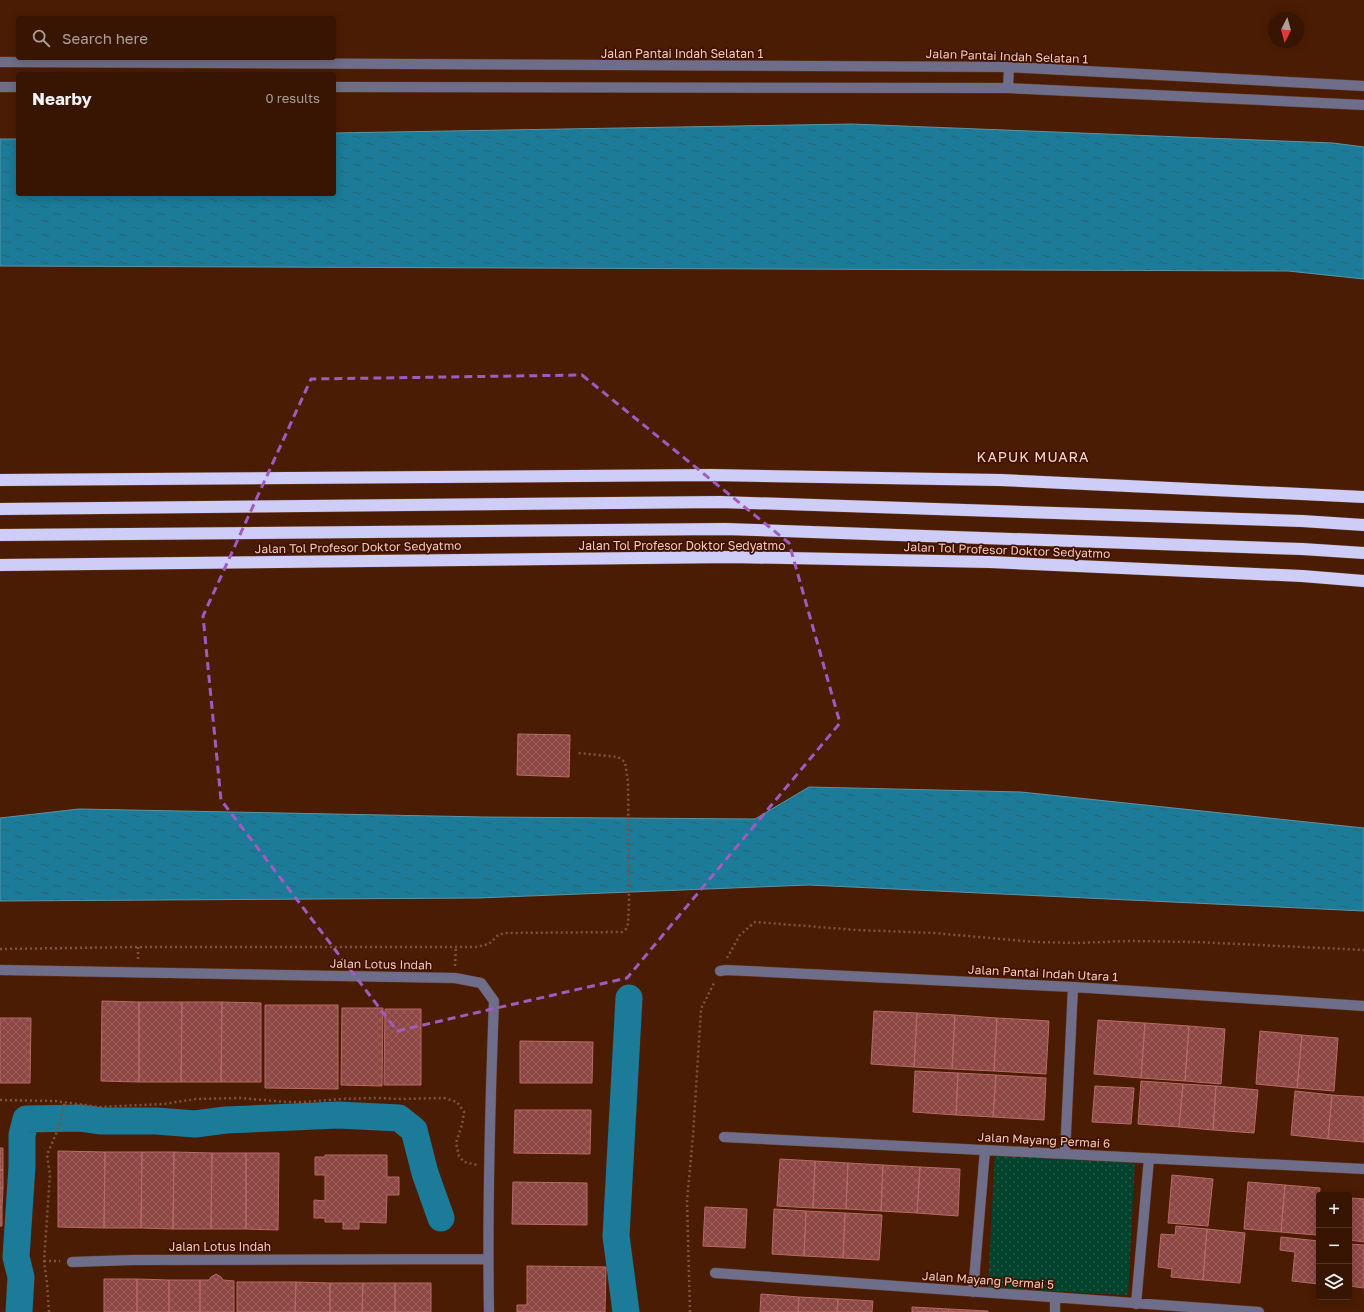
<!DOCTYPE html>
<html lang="en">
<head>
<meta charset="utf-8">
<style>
  body { margin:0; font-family:"Golos Text",sans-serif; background:#432212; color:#f1f3f6 }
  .controls { position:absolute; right:12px; bottom:12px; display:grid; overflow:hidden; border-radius:4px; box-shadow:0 2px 10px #0003 }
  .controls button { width:36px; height:36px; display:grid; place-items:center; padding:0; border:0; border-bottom:1px solid #523425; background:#381503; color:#f1f3f6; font:20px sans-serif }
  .compass { position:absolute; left:1268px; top:12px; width:36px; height:36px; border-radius:50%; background:#381503; box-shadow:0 2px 10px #0003; rotate:186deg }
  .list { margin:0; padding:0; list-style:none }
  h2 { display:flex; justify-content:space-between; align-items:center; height:52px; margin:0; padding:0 16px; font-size:17px }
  h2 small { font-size:13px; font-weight:400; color:#ab9f9a }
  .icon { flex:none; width:22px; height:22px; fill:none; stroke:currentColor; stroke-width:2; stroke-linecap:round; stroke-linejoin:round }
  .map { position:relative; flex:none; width:1364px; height:1312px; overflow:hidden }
  .search { position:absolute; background:#381503; box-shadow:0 2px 10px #0003; left:16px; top:16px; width:320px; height:44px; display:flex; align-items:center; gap:10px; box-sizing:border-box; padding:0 14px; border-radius:4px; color:#ab9f9a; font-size:15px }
  .panel { position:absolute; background:#381503; box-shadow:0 2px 10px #0003; left:16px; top:72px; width:320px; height:124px; border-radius:4px }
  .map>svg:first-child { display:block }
  .park { fill:url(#park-dots) }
  .water { fill:url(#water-ripples); stroke:#5c94a4 }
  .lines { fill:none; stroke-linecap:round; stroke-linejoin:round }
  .river { stroke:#1b7b99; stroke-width:27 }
  .building { fill:url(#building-cross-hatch); stroke:#b86b66 }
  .minor-casing { stroke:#663821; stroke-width:11 }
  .highway-casing { stroke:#663821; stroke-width:13 }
  .path { stroke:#80533d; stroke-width:2.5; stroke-dasharray:2 3; stroke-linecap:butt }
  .minor { stroke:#6e6e8a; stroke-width:10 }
  .highway { stroke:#cdcdf7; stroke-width:12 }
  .marked { fill:none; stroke:#9f5cbe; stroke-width:3; stroke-dasharray:8 5; stroke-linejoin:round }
  .labels { text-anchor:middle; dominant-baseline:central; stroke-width:3.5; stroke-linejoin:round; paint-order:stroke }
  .street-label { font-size:12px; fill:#f4cdbc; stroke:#401100 }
  .quarter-label { font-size:14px; letter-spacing:1px; fill:#f9d9cc; stroke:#401100 }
</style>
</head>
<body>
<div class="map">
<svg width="1364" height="1312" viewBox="0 0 1364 1312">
  <defs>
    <pattern id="park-dots" width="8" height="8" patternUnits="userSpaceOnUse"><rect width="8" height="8" fill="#03432e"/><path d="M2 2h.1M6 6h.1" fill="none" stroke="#285d4a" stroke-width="1.8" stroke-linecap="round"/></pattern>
    <pattern id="water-ripples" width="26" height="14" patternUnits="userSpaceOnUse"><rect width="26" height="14" fill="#1b7b99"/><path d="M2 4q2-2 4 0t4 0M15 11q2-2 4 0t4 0" fill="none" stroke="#2d6372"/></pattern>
    <pattern id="building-cross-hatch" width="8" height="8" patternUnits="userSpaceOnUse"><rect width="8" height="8" fill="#8d4744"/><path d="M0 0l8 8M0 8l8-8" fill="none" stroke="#9e605d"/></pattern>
  </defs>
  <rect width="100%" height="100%" fill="#4b1c04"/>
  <path class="park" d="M995,1153L1135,1160L1128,1295L988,1288Z"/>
  <path class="water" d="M852,124L1333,143L1364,147V279L1288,271L0,266V139H18V194H334V133Z
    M809,787L1021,792L1364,828V911L809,885L478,898L0,901V818L79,809L484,817L755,819Z"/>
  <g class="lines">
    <path class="river" d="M19,1312L21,1277L16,1257L22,1166V1135L26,1119L80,1118L102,1121H156L195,1124L226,1120L338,1115L399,1118L414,1130L425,1173L441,1218
      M626,1312L616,1236L629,998"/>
  </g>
  <path class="building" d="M518,734L570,735L569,777L517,775Z
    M102,1001L139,1002V1082L101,1081Z
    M139,1002H182L181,1082H139Z
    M182,1002H222L221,1082H181Z
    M222,1002L261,1003V1082H221Z
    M265,1005H338V1089L265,1088Z
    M342,1008H383L382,1086L341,1085Z
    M385,1009H421V1085H384Z
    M874,1011L917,1013L914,1067L871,1064Z
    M917,1013L955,1015L952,1069L914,1067Z
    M955,1015L997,1018L994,1071L952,1069Z
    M0,1018H31L30,1083H0Z
    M997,1018L1049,1021L1046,1074L994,1071Z
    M1098,1020L1145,1023L1141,1078L1094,1074Z
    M1145,1023L1189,1026L1185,1081L1141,1078Z
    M1189,1026L1225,1029L1221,1084L1185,1081Z
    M1260,1031L1302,1035L1297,1088L1256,1084Z
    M1302,1035L1338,1038L1334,1091L1297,1088Z
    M520,1041L593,1042L592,1083H520Z
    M915,1071L958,1073L956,1115L913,1112Z
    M958,1073L996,1075L993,1117L956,1115Z
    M996,1075L1046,1078L1044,1120L993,1117Z
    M1141,1081L1183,1084L1179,1127L1138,1124Z
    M1183,1084L1216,1086L1213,1130L1179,1127Z
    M1095,1086L1134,1088L1131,1124L1092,1122Z
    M1216,1086L1258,1090L1254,1133L1213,1130Z
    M1295,1091L1332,1095L1328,1139L1291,1135Z
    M1332,1095L1364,1097V1142L1328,1139Z
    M515,1110H591L590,1154L514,1153Z
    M0,1148H3V1170H0Z
    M58,1151L105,1152L104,1228L58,1227Z
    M105,1152H142L141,1228H104Z
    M142,1152H174L173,1229L141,1228Z
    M174,1152L212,1153L211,1229H173Z
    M212,1153H246V1229H211Z
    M246,1153H279L278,1230L246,1229Z
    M325,1155H387V1177H399V1195H387L386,1223L359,1222V1229H343V1222H325V1218H314V1200L325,1201V1175H315V1157H325Z
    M780,1159L815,1161L813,1208L777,1206Z
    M815,1161L848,1163L846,1209L813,1208Z
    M848,1163L883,1165L881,1211L846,1209Z
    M883,1165L920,1167L917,1213L881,1211Z
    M920,1167L960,1169L958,1216L917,1213Z
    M0,1170H3V1188H0Z
    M1172,1175L1213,1179L1208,1226L1168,1223Z
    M513,1182L587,1183V1225L512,1224Z
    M1248,1182L1285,1185L1281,1232L1244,1229Z
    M1285,1185L1320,1188L1316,1235L1281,1232Z
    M0,1188H3L2,1207H0Z
    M1351,1198L1364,1199V1242L1349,1240Z
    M0,1207H2V1226H0Z
    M705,1207L747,1209L745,1248L703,1246Z
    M774,1209L806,1211L804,1256L772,1254Z
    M806,1211L845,1213L843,1258L804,1256Z
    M845,1213L882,1215L879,1260L843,1258Z
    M1176,1226L1207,1229L1203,1280L1171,1277L1172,1269L1158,1267L1161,1234L1175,1235Z
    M1207,1229L1245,1233L1240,1283L1203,1280Z
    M1281,1237L1319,1241V1284L1292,1281L1295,1252L1280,1250Z
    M1349,1244L1364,1245V1288L1349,1286Z
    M527,1266L606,1267L605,1312H517V1305H527Z
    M216,1274L221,1277L223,1280L234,1281V1312H200V1280H209L211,1277Z
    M104,1279H137V1312H104Z
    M137,1279L169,1280V1312H137Z
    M169,1280H200V1312H169Z
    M237,1282H296L295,1312H237Z
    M296,1282L330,1283V1312H295Z
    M330,1283H363L362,1312H330Z
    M363,1283H395V1312H362Z
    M395,1283H431V1312H395Z
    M761,1294L799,1297L798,1312H760Z
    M799,1297L838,1299L837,1312H798Z
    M838,1299L873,1301L872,1312H837Z
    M912,1307L949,1309L948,1312H912Z
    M949,1309L988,1311V1312H948Z"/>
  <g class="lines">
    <g class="minor-casing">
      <path id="minor" d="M0,62L1009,67L1364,86
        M0,87H18
        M334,87L1008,88L1364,105
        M1008,88L1009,67
        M0,970L455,978L481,983L494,1001C490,1105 487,1208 489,1312
        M720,971L726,970L1073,987L1364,1006
        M724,1137L1364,1169
        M1065,1154L1073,987
        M72,1262L133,1260L488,1259
        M715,1273L1259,1312
        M973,1292L985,1150
        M1136,1304L1149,1158
        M1055,1312V1298"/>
    </g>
    <g class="highway-casing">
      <path id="highway" d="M0,480L711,475L1000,480L1364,497
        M0,509L720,502L1302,521L1364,525
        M0,535L725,529L1302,549L1364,553
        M0,565L731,557L990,562L1302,576L1364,581"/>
    </g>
    <path class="path" d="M138,947V961
      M0,949L138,947H476L489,944L497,936L504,933L622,932L626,929L628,924L629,901L628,782L625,762L618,757L578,753
      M727,958L740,935L755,922L857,930L934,933L1035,942L1075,943L1129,941L1196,942L1364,950
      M455,966L456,946
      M0,1100L55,1101L99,1107L164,1104L195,1099L240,1098L286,1102H304L341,1099L377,1098L403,1099L444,1098L457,1102L464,1112L462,1125L456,1143L459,1156L464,1162L478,1165
      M44,1261H60
      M49,1312L47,1283L44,1261L50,1175L47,1155L58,1129L65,1102
      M690,1312L687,1201L693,1136L701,1009L715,981"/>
    <use href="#minor" class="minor"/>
    <use href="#highway" class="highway"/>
  </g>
  <path class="marked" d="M582,375L789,543L840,723L627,978L397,1031L221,800L203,616L311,379Z"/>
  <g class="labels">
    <g class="street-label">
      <text x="682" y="53">Jalan Pantai Indah Selatan 1</text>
      <text transform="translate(1007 56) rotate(2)">Jalan Pantai Indah Selatan 1</text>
      <text x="682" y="545">Jalan Tol Profesor Doktor Sedyatmo</text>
      <text transform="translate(358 547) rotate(-1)">Jalan Tol Profesor Doktor Sedyatmo</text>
      <text transform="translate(1007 550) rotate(2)">Jalan Tol Profesor Doktor Sedyatmo</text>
      <text transform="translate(381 964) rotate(1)">Jalan Lotus Indah</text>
      <text transform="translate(1043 973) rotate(3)">Jalan Pantai Indah Utara 1</text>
      <text transform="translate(1044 1140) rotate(3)">Jalan Mayang Permai 6</text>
      <text x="220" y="1246">Jalan Lotus Indah</text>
      <text transform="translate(988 1280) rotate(4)">Jalan Mayang Permai 5</text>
    </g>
    <g class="quarter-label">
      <text x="1033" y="456">KAPUK MUARA</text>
    </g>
  </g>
</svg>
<div class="controls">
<button>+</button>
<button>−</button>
<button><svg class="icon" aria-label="layers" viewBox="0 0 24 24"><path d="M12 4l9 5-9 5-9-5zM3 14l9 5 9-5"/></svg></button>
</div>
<svg class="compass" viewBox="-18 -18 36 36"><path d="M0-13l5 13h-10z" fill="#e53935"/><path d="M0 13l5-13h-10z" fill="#ab9f9a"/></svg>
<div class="search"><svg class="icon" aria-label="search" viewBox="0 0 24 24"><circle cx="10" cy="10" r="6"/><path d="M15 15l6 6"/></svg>Search here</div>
<section class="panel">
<h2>Nearby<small>0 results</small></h2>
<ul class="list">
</ul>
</section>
</div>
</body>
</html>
